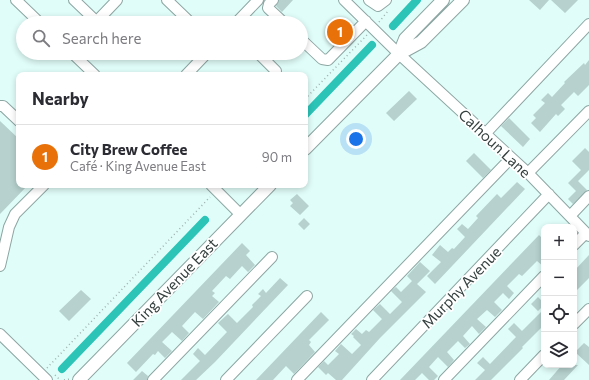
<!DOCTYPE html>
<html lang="en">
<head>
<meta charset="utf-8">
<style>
  body { margin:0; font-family:Commissioner,sans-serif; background:#f2f2f3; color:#2b2b33 }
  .controls { position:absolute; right:12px; bottom:12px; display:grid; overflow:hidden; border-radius:8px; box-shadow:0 2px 6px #0003 }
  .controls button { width:36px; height:36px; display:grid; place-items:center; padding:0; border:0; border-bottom:1px solid #e1e1e2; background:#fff; color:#2b2b33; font:20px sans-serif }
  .you { position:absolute; left:356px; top:139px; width:14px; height:14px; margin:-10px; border:3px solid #fff; border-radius:50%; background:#1a73e8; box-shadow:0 0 0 6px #1a73e833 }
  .badge { display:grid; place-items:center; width:26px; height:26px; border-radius:50%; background:#7c3aed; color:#fff; font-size:13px; font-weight:700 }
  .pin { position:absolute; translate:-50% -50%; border:2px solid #fff; box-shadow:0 1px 4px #0006 }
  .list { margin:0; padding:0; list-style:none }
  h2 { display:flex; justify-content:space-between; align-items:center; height:52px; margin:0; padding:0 16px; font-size:17px }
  h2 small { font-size:13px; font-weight:400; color:#7c7c81 }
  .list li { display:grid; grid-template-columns:26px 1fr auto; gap:12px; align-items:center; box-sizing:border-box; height:64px; padding:0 16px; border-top:1px solid #e1e1e2 }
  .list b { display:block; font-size:15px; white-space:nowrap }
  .list p { margin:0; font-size:13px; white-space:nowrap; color:#7c7c81 }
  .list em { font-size:13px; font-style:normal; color:#7c7c81 }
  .icon { flex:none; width:22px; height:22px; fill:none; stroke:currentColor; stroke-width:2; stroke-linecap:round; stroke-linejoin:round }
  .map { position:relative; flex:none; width:589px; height:380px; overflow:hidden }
  .search { position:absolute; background:#fff; box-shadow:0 2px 6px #0003; left:16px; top:16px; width:292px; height:44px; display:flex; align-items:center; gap:10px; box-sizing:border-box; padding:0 14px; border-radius:22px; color:#7c7c81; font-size:15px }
  .panel { position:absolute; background:#fff; box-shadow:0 2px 6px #0003; left:16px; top:72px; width:292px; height:116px; border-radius:8px }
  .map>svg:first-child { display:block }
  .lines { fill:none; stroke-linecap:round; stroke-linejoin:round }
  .canal { stroke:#2bc4b7; stroke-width:8 }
  .building { fill:#b6d1ce }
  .minor-casing { stroke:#8ca6a2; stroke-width:12 }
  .major-casing { stroke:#8ca6a2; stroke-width:14 }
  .path { stroke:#9db2af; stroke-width:1.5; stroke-dasharray:1 3; stroke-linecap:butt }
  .minor { stroke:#fff; stroke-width:10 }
  .major { stroke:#fff; stroke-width:12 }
  .labels { text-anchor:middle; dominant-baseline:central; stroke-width:3.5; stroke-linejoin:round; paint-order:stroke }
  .street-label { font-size:15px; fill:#343f3e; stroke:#fff }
</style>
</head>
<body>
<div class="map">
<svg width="589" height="380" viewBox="0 0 589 380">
  <rect width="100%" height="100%" fill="#e1fdf9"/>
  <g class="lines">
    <path class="canal" d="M393,26L417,0
      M305,115L372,45
      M62,369L205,220"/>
  </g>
  <path class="building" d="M279,0H293L282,12L276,6Z
    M529,0H549L540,10Z
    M551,0H578L565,13Z
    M345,23L350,28L336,42L331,37Z
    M589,60V85L578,96L574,92L561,105L565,109L558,116L556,114L540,132L531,123L536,118L533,115L545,103L541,100L548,93L552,97L565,83L564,82L584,63L585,65Z
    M409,91L417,99L394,121L386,113Z
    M509,118L530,139L523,147L501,126Z
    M0,121L19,139V185H28L0,214Z
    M585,148L589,152V170L578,181L587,190L573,204L568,199L576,191L568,183L581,170L572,161Z
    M474,153L491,170L483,178L466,161Z
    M517,182L525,189L435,284L427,276L441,262L432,255L440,245L448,252L452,248L454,249L465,237L457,229L462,224L468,229L478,218L476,216L497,194L501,198Z
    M297,194L309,206L300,215L290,206L293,203L290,200Z
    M304,218L310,224L304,230L298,224Z
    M539,235L544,240V267L537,261L522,276L519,274L507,286L514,293L509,299L503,293L494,302L502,310L495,317L487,310L477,319L486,327L479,334L472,326L463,336L470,344L465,348L458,341L447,352L454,360L448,367L438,357L429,367L438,376L434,380H429L422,373L415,380H400Z
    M242,243L250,251L246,255L255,265L248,272L242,266L230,279L226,276L212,291L215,293L212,296L219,302L203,319L195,312L182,326L189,333L182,341L172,332L162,342L172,351L165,358L158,351L155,355L153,354L136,372L127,363Z
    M589,255V278L574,293V271Z
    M420,262L430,271L417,284L426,292L380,338L342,380H336L328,373L326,375L318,367L324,361L328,365L339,354L335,351L341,344L352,354L361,345L353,337L354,336L351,334L356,329L362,334L366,330L369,332L382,319L373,310L380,304L390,314L402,302L391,291L396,287L401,292L412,281L407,276Z
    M280,278L288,285L215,362L196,380H181L200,361L193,354L198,348L205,355L227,332L218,323L228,314L237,323L253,307L252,305L261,296L258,294L263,289L266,293Z
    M81,290L91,299L69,321L59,311Z
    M538,297L544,303V305L538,311L531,304Z
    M544,309V325L522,347L523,348L491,380H475L485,370L477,363L483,357L490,364L516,337L508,329L514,323L522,331Z
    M321,312L329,320L309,340L311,342L309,345L315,352L294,374L286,366L273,380H256Z
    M584,343L589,347V365L575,352Z
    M562,365H578L564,380H549Z
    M142,371L148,376L147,380H133Z"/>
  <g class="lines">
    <g class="minor-casing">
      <path id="minor" d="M16,0L40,23
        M74,0L96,21
        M167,0L191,23
        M273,0L269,4L268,8L284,23
        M344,0L399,54L528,173L589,236
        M369,0L378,6L386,0
        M95,23L117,0
        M236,23L258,0
        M304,42L322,59L328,60L366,21
        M72,53L95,75
        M258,53L276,71
        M186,75L207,53
        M0,106H3L19,121
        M485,134L589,24
        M528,173L589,111
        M211,185L241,215
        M570,216L589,196
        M574,245L586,233
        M0,266L9,227L15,214L44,185
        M574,324L589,309
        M0,334L47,380
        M153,380L272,257
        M226,380L307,296
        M297,380L511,158
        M372,380L549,194
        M444,380L544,276
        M520,380L544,355"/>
    </g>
    <g class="major-casing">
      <path id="major" d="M399,54L405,39L443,0
        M305,149L399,54L421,42L463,0
        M79,380L270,185"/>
    </g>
    <path class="path" d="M379,22L388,11
      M305,99L367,35
      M47,368L210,197
      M55,375L60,380
      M64,380L70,379"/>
    <use href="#minor" class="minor"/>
    <use href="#major" class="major"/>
  </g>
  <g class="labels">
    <g class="street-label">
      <text transform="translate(495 143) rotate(43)">Calhoun Lane</text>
      <text transform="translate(174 282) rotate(-46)">King Avenue East</text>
      <text transform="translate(461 287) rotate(-46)">Murphy Avenue</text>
    </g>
  </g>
</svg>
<div class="controls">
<button>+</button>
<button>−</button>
<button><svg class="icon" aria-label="locate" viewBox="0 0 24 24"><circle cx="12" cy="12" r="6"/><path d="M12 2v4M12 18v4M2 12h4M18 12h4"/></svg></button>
<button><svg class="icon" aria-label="layers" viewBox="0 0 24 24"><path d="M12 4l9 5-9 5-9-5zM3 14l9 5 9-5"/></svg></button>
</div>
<div class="you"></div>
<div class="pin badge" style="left:340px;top:32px;background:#e8710a">1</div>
<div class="search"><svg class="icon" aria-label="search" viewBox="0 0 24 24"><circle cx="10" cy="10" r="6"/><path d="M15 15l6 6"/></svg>Search here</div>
<section class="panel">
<h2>Nearby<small></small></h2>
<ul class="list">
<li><span class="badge" style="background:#e8710a">1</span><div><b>City Brew Coffee</b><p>Café · King Avenue East</p></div><em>90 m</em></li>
</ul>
</section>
</div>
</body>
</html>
